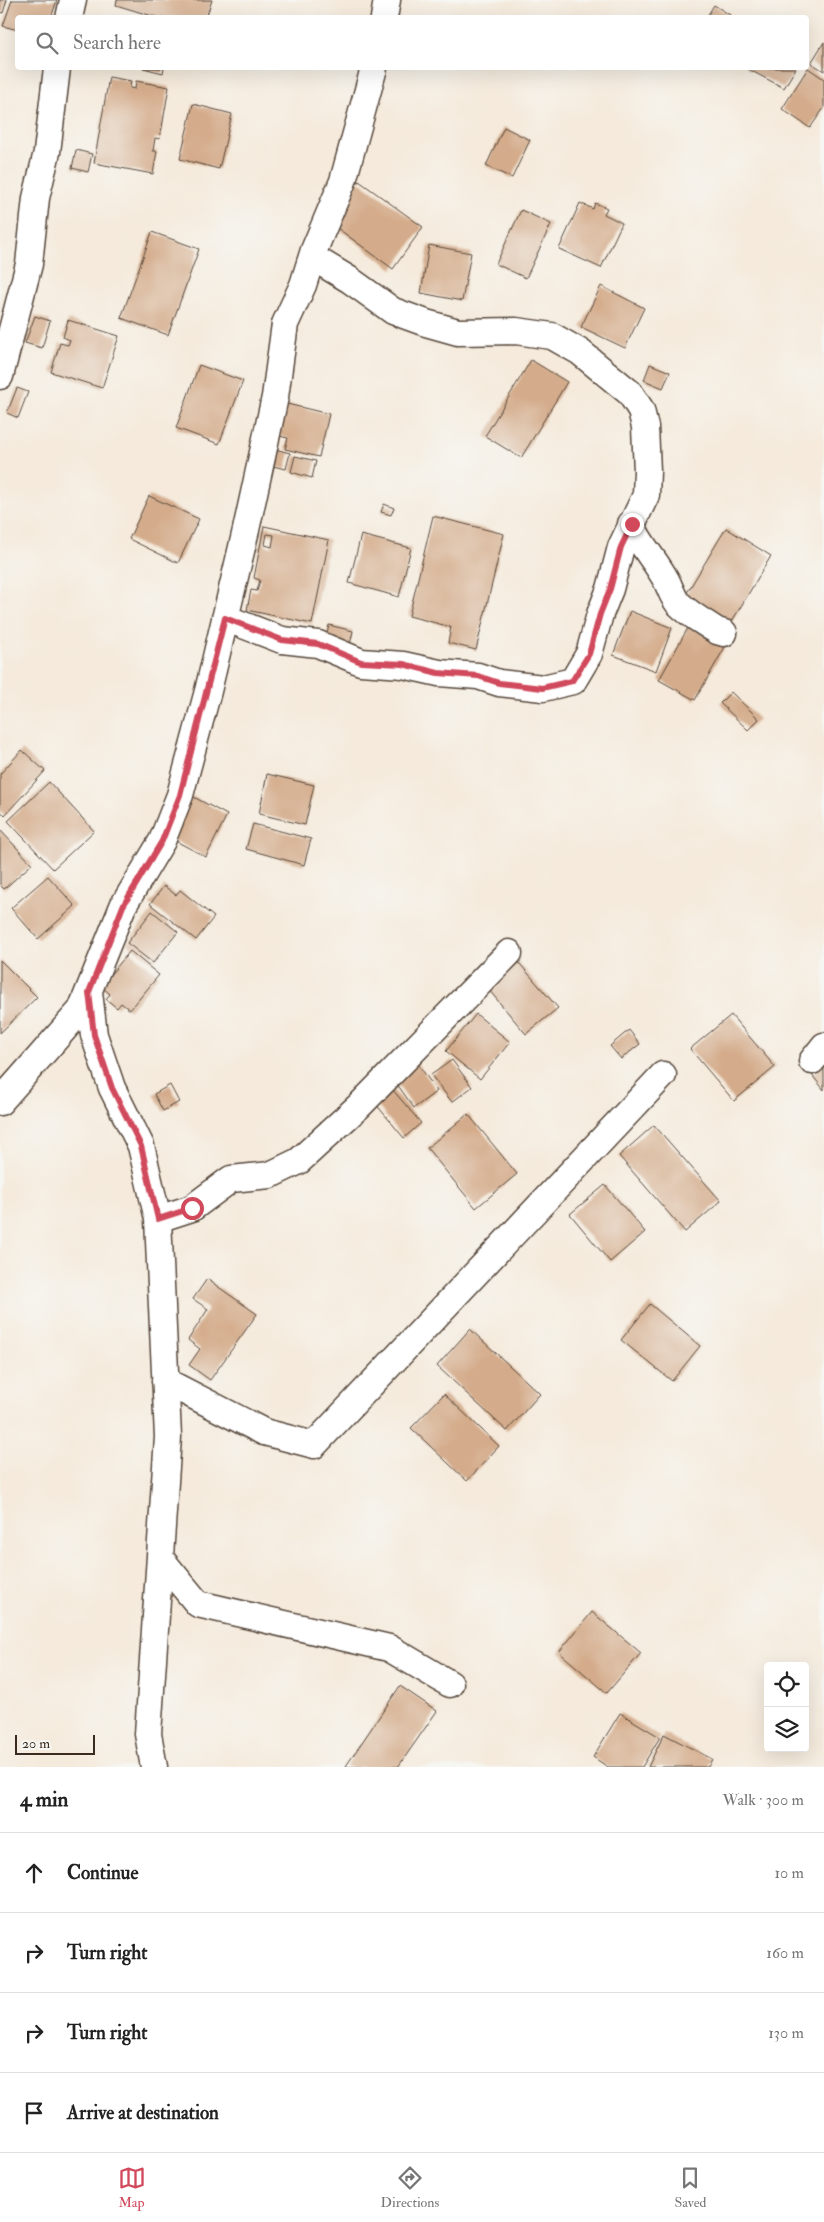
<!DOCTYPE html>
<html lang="en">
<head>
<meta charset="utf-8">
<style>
  body { margin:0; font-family:"IM FELL Double Pica",serif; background:#f2f2f2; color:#222 }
  .controls { position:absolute; right:15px; bottom:15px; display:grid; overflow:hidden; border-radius:5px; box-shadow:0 5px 20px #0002 }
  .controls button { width:45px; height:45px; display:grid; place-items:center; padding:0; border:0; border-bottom:1px solid #e0e0e0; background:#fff; color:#222; font:25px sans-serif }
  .scale { position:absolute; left:15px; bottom:12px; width:80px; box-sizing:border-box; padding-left:5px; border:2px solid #3b2a1e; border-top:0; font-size:14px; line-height:18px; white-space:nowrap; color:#3b2a1e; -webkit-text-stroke:4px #f6f6f2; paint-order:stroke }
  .stop { position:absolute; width:15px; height:15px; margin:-11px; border:4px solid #d1495b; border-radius:50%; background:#fff }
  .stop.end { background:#d1495b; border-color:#fff; box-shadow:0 1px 5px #0008 }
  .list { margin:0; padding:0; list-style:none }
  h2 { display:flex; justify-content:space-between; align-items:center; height:65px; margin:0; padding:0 20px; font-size:21px }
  h2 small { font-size:16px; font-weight:400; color:#767676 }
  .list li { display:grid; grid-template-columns:32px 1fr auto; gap:15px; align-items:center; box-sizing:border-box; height:80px; padding:0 20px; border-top:1px solid #e0e0e0 }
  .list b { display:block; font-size:19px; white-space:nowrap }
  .list em { font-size:16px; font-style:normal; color:#767676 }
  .icon { flex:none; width:28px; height:28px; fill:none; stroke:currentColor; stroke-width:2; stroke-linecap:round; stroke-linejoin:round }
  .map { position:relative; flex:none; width:824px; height:1767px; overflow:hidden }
  .search { position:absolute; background:#fff; box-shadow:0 5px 20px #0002; left:15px; right:15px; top:15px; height:55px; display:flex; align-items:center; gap:12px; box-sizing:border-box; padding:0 18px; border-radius:5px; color:#767676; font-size:19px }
  .sheet { height:385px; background:#fff }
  nav { display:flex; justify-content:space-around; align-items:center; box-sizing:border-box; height:70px; border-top:1px solid #e0e0e0; background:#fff; font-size:14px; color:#767676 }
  nav a { display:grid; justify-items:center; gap:2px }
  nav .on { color:#d1495b }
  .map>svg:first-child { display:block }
  .building { fill:#d4ac8b; fill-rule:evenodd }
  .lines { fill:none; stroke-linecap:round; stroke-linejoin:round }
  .minor-casing { stroke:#57473a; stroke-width:29 }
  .minor { stroke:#fff; stroke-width:26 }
  .route { stroke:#d1495b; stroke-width:6 }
</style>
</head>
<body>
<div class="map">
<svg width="824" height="1767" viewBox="0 0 824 1767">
  <rect width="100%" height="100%" fill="#f6f6f2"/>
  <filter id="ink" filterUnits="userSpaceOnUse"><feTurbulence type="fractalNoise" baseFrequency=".02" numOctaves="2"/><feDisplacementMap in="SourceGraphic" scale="10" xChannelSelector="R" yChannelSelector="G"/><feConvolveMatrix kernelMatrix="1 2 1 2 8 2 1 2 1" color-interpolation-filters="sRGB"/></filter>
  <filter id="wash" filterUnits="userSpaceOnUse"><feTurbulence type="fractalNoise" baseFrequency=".0096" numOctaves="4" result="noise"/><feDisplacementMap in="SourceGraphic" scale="20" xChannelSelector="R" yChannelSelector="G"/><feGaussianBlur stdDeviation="1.12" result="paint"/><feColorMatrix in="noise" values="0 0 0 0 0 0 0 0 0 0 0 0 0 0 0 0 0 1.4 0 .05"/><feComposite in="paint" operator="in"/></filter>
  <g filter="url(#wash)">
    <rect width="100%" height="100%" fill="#f5eadb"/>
    <g id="blocks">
      <path class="building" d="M0,0H7L3,13L0,12Z
        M12,0H57L51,18H18V30L3,26Z
        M117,0H212L206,18H159L116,5Z
        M714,5L735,18H706Z
        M824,42V71L811,63Z
        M143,68H164L163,73Z
        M746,68H796L784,88Z
        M808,68L824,79V108L810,128L782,109Z
        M109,77L131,81L130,88L135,89L136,81L169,87L160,139L155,138L153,151H157L153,174L94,163Z
        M193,104L232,114L219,169L180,159Z
        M504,127L530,140L512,178L486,166Z
        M76,150L92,154L88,172L72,168Z
        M359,181L423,227L393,269L329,222Z
        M580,203L593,209L595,203L607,208L604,214L622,223L601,268L559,249Z
        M521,210L551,224L526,278L496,264Z
        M152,232L199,249L168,335L121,318Z
        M429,245L471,253L462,301L421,293Z
        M601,286L644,308L625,348L581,327Z
        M35,316L50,321L42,348L25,343Z
        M68,320L119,336L102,388L51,372L60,343L68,345L70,340L63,337Z
        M531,360L567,382L521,458L485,436Z
        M650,364L670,372L663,388L644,380Z
        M199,365L243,381L219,444L176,428Z
        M17,388L28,392L18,418L7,413Z
        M287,404L329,414L319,457L285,449L288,438L279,436Z
        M267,447L290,453L286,469L264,464Z
        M295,456L316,461L312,478L291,472Z
        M149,496L199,519L178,563L129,539Z
        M384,504L394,508L391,515L381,512Z
        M433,516L504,534L476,650L448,643L451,627L409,616Z
        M264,526L329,540L312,624L247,610L251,590L257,591L260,580L254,578ZM267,534L274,535L272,547L265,545Z
        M726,528L771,556L728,628L682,601Z
        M361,535L411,548L399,597L349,583Z
        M630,611L672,628L656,671L613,655Z
        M329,625L353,631L349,649L325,643Z
        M689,626L725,647L695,700L659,680Z
        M731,692L759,719L748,730L720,703Z
        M22,750L45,771L5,815L0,811V774Z
        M267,774L314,785L305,825L259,814Z
        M49,782L94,831L53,869L8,821Z
        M192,796L227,815L206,857L170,838Z
        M253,824L311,839L304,865L246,849Z
        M0,830L32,864L4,889L0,885Z
        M48,876L75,906L38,939L11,908Z
        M164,886L176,895L180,890L214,917L196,940L150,904Z
        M152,911L178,932L153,963L127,943Z
        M130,951L159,975L130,1010L121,1003L117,1008L106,999L110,994L101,986Z
        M514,957L558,1008L526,1034L483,983Z
        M0,960L37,997L0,1033Z
        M476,1014L510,1042L480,1079L446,1051Z
        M731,1015L775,1067L734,1101L690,1049Z
        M629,1030L640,1044L621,1059L610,1046Z
        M415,1060L437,1091L414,1108L392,1077Z
        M452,1060L472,1087L452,1102L431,1075Z
        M824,1064V1090L812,1075Z
        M170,1085L179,1102L163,1111L154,1094Z
        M392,1089L421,1123L404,1138L375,1103Z
        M468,1114L517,1174L476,1208L427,1148Z
        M654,1125L721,1201L685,1232L619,1156Z
        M605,1185L645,1232L610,1262L570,1214Z
        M207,1279L257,1314L210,1380L189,1365L200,1349L188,1340L208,1309L193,1299Z
        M650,1304L700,1346L672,1381L621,1340Z
        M470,1329L540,1394L507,1431L437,1366Z
        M444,1394L499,1446L467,1481L411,1428Z
        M592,1612L641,1653L607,1693L559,1652Z
        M400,1686L437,1711L398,1767H348L346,1766Z
        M620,1713L660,1737L642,1767H608L593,1757Z
        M664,1734L712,1759L708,1767H648Z"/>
    </g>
  </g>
  <g filter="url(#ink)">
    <use href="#blocks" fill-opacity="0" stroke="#57473a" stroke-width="1"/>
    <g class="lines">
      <g class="minor-casing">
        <path id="minor" d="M69,18L73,0
          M384,18L387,0
          M0,376L29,264L36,198L47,152L57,68
          M631,524C640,545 656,561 666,580C670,587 673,599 679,604C690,615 705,623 717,631L724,633
          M225,618L282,640L318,644L361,662L403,665L439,673L478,676L499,683L543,688L573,681L589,654L600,614L610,589L621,547L646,495L647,471L645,427L641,410L630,393L580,352L552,336L516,331L458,332L426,323L393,311L350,280L312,257
          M89,992L94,1035L112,1088L141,1146L158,1219L168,1437L148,1734L154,1767
          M812,1061L824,1046
          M0,1102L81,1010L123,906L162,841L180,795L208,691L246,530L275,397L285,324L303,285L314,250L343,181L374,68
          M158,1219L192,1208L231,1179L270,1175L299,1161L360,1105L509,953
          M165,1381L264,1432L314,1445L663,1075
          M160,1558L198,1604L389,1648L450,1684"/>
      </g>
      <use href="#minor" class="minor"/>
    </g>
  </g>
  <g class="lines" filter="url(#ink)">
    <path class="route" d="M192,1208L158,1219L141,1146L112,1088L94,1035L89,992L123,906L162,841L180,795L225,618L282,640L318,644L361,662L403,664L438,673L478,676L499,683L542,688L572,681L589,654L600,614L610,589L621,547L632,524"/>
  </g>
</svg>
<div class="controls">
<button><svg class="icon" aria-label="locate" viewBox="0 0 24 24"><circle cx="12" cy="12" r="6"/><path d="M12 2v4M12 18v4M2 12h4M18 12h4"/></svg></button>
<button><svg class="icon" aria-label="layers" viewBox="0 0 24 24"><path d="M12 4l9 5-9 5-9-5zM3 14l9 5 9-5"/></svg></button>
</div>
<div class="scale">20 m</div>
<div class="stop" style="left:192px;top:1208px"></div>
<div class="stop end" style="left:632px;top:524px"></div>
<div class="search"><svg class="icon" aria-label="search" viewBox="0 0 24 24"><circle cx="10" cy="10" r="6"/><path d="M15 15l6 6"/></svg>Search here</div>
</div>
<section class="sheet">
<h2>4 min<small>Walk · 300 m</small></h2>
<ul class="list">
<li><svg class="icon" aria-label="ahead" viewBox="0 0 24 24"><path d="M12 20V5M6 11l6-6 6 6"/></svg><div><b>Continue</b></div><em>10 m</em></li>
<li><svg class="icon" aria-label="right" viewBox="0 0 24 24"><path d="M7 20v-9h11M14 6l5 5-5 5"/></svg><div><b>Turn right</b></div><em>160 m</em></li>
<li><svg class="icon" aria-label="right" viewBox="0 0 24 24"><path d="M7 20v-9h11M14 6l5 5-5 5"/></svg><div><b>Turn right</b></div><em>130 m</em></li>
<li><svg class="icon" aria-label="arrive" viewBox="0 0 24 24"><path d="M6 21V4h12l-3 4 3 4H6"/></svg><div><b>Arrive at destination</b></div></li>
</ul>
</section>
<nav>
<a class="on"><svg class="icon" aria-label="map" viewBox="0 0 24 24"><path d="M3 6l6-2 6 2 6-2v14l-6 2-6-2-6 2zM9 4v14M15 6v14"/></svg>Map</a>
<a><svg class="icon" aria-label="directions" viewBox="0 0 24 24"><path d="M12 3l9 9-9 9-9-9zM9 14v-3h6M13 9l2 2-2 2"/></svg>Directions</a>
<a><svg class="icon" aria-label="saved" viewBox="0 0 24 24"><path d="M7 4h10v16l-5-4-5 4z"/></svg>Saved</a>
</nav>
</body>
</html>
